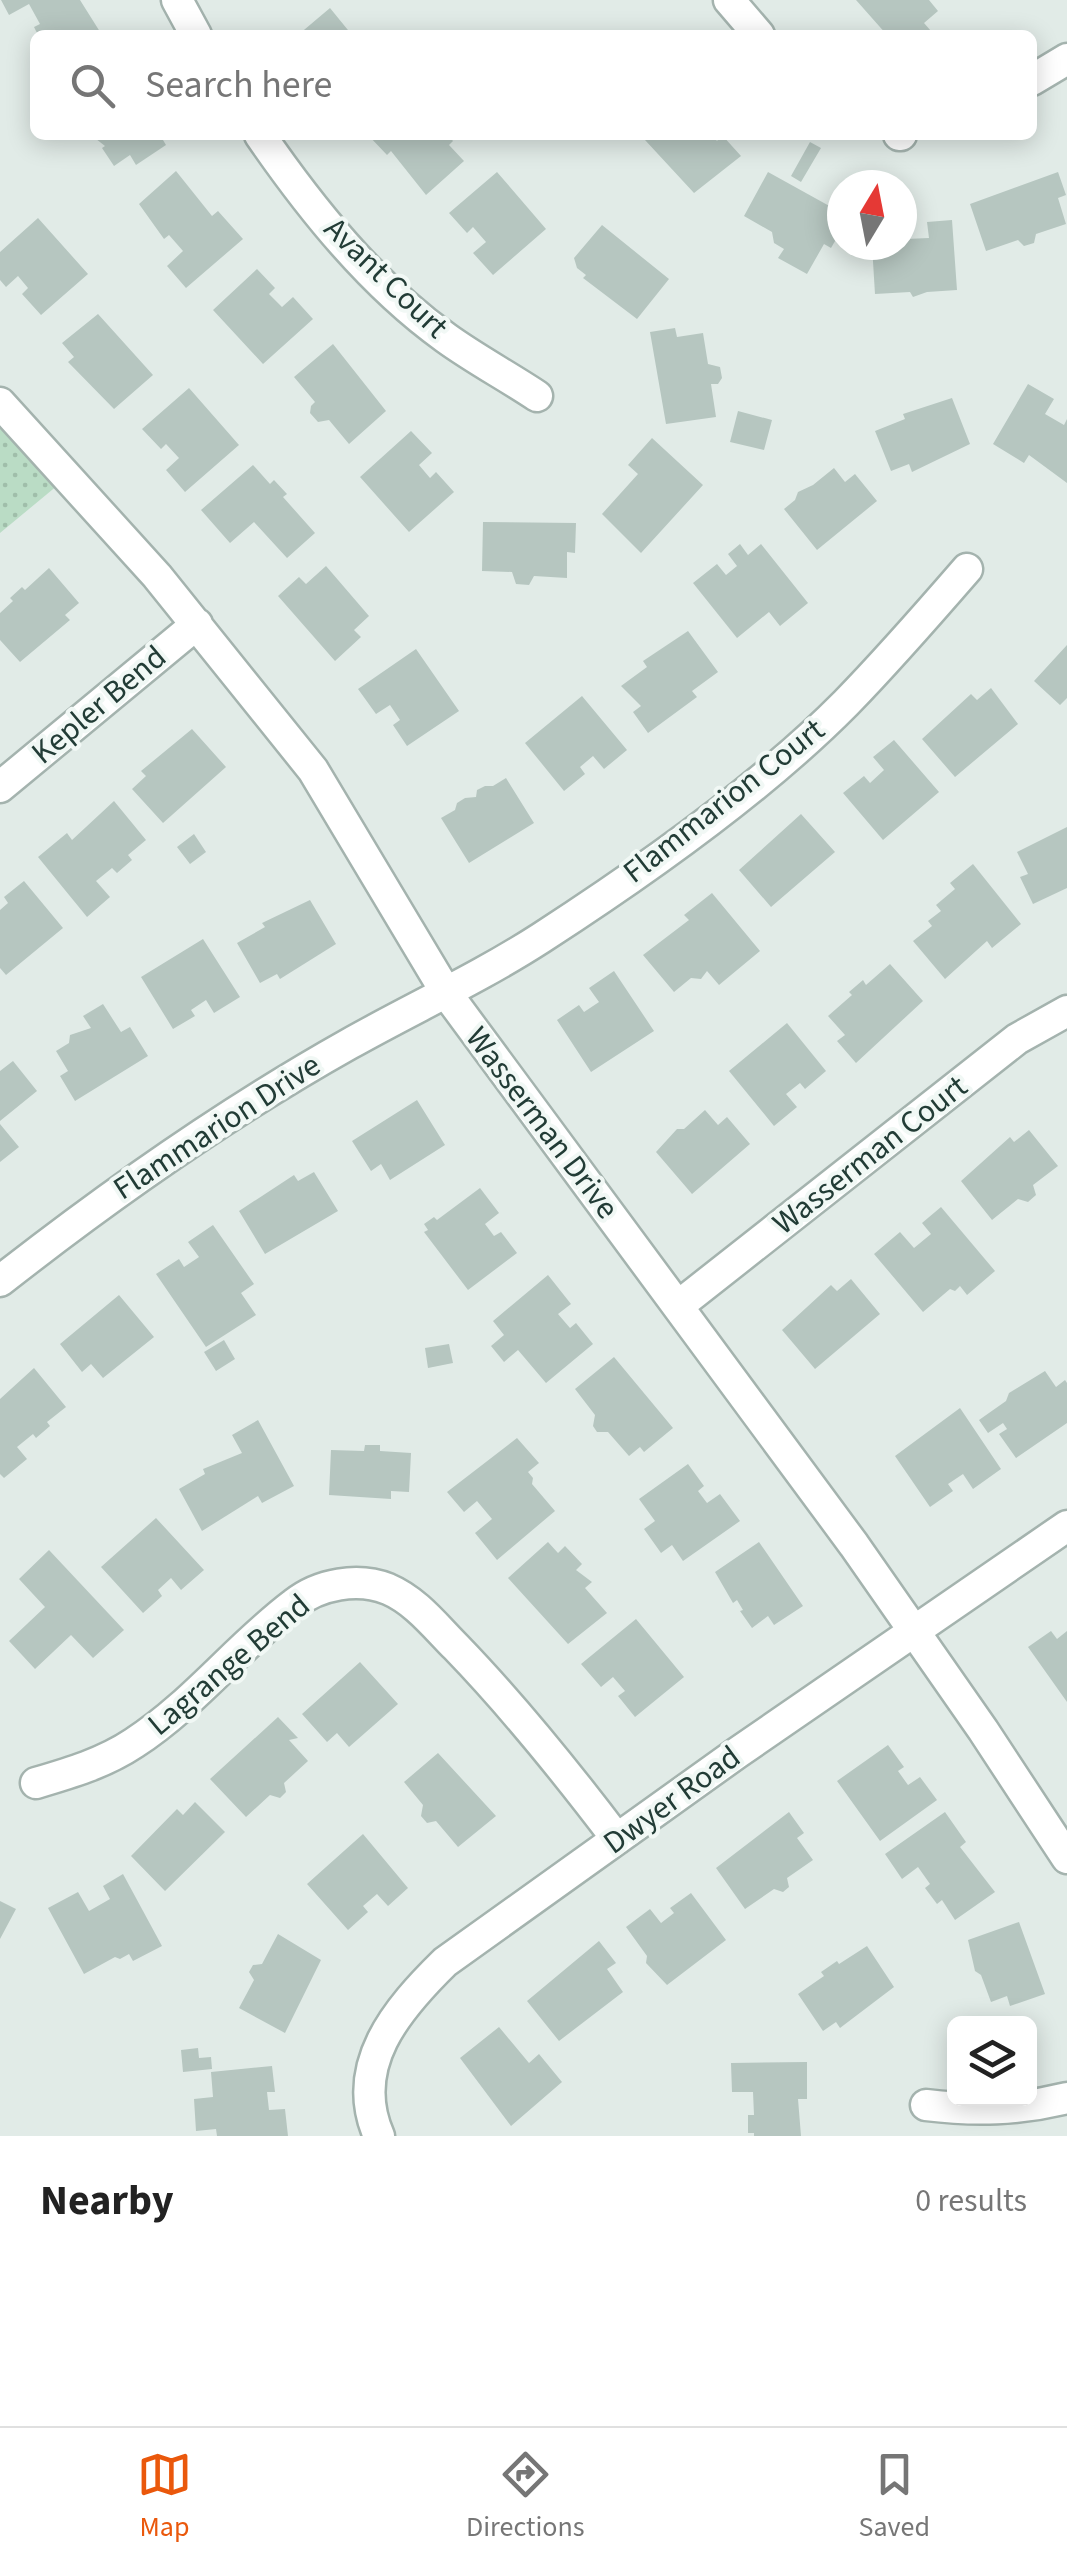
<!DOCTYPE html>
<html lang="en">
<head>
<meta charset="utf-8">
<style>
  body { margin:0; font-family:"Source Sans 3",sans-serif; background:#f6f6f6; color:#222 }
  .controls { position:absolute; right:30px; bottom:30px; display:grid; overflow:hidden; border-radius:15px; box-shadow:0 5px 25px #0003 }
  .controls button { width:90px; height:90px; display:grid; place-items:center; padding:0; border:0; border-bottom:2px solid #e0e0e0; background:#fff; color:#222; font:50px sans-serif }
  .compass { position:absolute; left:827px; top:170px; width:90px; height:90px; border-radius:50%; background:#fff; box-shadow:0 5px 25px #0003; rotate:10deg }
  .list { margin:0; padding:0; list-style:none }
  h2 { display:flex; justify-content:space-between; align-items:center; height:130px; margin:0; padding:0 40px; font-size:42px }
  h2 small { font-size:32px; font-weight:400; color:#767676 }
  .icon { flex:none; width:55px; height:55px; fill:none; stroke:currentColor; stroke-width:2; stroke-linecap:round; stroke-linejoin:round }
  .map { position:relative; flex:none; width:1067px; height:2136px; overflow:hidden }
  .search { position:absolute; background:#fff; box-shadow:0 5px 25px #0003; left:30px; right:30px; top:30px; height:110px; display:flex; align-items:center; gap:25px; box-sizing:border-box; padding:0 35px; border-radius:15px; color:#767676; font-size:38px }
  .sheet { height:290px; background:#fff }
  nav { display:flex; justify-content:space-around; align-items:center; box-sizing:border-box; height:140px; border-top:2px solid #e0e0e0; background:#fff; font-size:28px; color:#767676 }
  nav a { display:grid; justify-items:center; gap:5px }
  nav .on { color:#ea580c }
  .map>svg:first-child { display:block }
  .park { fill:url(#park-dots) }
  .building { fill:#b6c6c0 }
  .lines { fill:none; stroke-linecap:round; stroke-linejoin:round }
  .street-casing { stroke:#a4b3ae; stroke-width:35 }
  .street { stroke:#fff; stroke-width:30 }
  .labels { text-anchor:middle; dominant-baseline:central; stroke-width:8; stroke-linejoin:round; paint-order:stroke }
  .street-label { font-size:32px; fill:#223c36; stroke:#f1f8f5 }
</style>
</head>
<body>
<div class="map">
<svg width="1067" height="2136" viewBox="0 0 1067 2136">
  <defs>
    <pattern id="park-dots" width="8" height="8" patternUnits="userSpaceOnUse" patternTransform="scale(2.5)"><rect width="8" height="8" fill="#badcc5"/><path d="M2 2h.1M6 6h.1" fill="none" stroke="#a0beaa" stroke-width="1.8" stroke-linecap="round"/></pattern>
  </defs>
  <rect width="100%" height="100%" fill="#e1ebe7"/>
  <path class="park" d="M0,424L58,485L0,533Z"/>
  <path class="building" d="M1,0H80L102,35H38L34,27L40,24L29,4L9,15Z
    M856,0H929L938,11L924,23L931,31L927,35H887Z
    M330,8L352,35H298Z
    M91,135H160L166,145L136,165L130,155L114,166L102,148L105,146Z
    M368,135H448L453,141L449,145L464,161L426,195L391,151L387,155Z
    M651,135H712L717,141L722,135L741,156L694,193L645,140Z
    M810,142L821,148L801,182L791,176Z
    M176,171L212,216L218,211L243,239L186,288L167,266L183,251L169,235L164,239L139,204Z
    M497,172L546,229L493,275L473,253L486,242L473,227L467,233L449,213Z
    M768,172L842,213V229L831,248L824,244L807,274L778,258L784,249L774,243L772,232L744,216Z
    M1058,172L1066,195L1058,198L1066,224L1036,234L1034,243L1024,246L1018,240L986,251L970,204Z
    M902,215H905L906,239L929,238L927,222L952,220L957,290L927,292L913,297L910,292L875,294L872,245H902Z
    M38,218L88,274L41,315L22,294L28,288L18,276L6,287L0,280V252Z
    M602,225L669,279L637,319L583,278L586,275L577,268L574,258Z
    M257,269L275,288L269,294L282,307L293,297L313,319L263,364L213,310Z
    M98,314L153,375L114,409L68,362L74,357L62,343Z
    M675,328L677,337L703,333L708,364L720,367L722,378L718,384H711L716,417L666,424L650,332Z
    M333,344L386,411L349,444L329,420L318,422L310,413L311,406L315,402L294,377Z
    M1028,384L1054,399L1045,414L1064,425L1067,419V483L1029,455L1024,463L993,444Z
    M189,388L239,445L185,492L166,470L179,458L166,444L161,449L142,429Z
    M952,398L970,444L912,472L909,464L891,471L875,431L905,419L903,414Z
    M738,411L772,420L764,450L730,442Z
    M411,431L432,453L419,465L430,478L436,472L454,492L409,532L360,477Z
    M652,438L703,485L641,553L602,514L638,474L628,465Z
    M253,465L270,484L274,480L287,494L283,497L315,533L287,558L254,522L230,543L201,510Z
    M834,468L845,482L855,474L877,501L817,550L784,509L795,500L798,492L813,485Z
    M483,522L576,523L575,553L567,552V578L534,576L529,585L516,584L512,572L482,571Z
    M740,544L748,555L761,544L808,603L780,626L769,612L737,638L693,583L717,564L726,575L737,566L728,554Z
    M326,566L369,616L354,630L361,637L335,661L278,596L299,577L306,584Z
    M49,568L79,603L65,615L70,620L20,662L0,640V613L13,601L10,598L22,587L25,590Z
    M688,631L718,672L692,691L697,697L648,733L633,712L641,706L621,686L647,667L643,661Z
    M1067,645V698L1060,705L1034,681Z
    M416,649L459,711L407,746L393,725L400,720L390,705L376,714L358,689Z
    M991,688L1018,724L955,777L922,739L971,694L977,700Z
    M582,696L627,750L604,769L593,756L580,767L585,774L564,791L525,743Z
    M192,729L226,767L163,823L132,789L146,776L141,771Z
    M894,740L939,792L883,840L843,793L864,776L870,783L884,770L873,757Z
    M506,778L534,823L469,863L441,818L455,810L457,803L465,798L476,797L477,790L485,786H493Z
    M114,801L146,840L128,855L132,860L117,873L112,868L96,881L110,897L87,917L38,857L67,833L72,840Z
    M801,814L835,852L771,907L739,870Z
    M1067,827V888L1033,904L1020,877L1028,874L1017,852Z
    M194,834L206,852L190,864L177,847Z
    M973,864L1021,924L992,948L987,941L945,979L913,941L932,926L928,921L941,911L936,905L955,889L950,883Z
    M24,881L63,928L6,975L0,968V910L8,903L4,897Z
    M712,893L760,951L719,985L707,971L701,979L691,978L674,992L643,955L689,920L684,915Z
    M310,900L336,944L280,979L277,974L260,983L237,943L265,927L262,923Z
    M203,939L240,997L214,1013L206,1000L191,1010L195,1016L173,1029L141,977Z
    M890,964L923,1001L856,1063L837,1041L845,1035L828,1016L852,995L849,992L863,980L866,985Z
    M614,971L654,1031L591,1072L557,1020L579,1005L584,1012L599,1002L589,988Z
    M103,1004L121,1032L130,1027L148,1056L75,1101L60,1076L68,1071L56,1051L69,1043L70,1035L91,1028L83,1016Z
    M787,1023L826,1071L805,1089L800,1083L786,1094L797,1107L774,1126L729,1071Z
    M13,1061L37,1091L0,1121V1071Z
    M417,1100L445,1145L390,1180L381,1164L371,1171L352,1141Z
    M705,1110L718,1125L727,1117L750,1144L692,1194L656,1152L677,1129H684Z
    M0,1124L19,1147L0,1162Z
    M1029,1130L1058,1166L1033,1185L1036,1195L1028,1202L1018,1199L992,1220L961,1181L1010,1137L1014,1142Z
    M314,1172L338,1211L265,1254L239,1211L294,1175L298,1181Z
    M480,1188L499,1213L485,1224L494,1236L501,1232L517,1253L468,1290L424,1232L428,1230L424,1224L434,1217L437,1220Z
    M941,1207L995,1271L967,1295L960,1286L955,1291L950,1289L923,1312L874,1254L900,1232L914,1248L931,1234L922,1223Z
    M213,1225L254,1284L241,1293L256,1315L206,1347L156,1274L179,1259L184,1267L199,1257L188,1242Z
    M548,1275L571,1304L558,1314L570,1328L576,1323L593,1344L546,1383L518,1350L504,1362L491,1346L504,1335L493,1321Z
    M851,1279L880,1314L815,1369L782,1330L831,1285L837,1291Z
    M119,1295L154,1337L103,1378L91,1364L82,1372L60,1344Z
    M224,1340L235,1359L216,1371L204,1352Z
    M449,1344L453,1363L428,1368L425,1348Z
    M614,1357L673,1428L644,1452L640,1447L629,1456L608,1432H597L593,1426L595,1415L575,1389Z
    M34,1368L66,1407L47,1422L50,1426L36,1438L33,1434L17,1447L27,1459L4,1478L0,1474V1399Z
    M1045,1371L1056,1387L1065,1380L1067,1383V1423L1016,1458L999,1434L1007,1429L1003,1423L988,1433L979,1420L1006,1401L1009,1393Z
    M960,1408L1001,1469L973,1489L963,1474L948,1484L953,1491L930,1507L895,1456Z
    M258,1420L294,1486L262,1503L258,1496L202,1531L179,1489L205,1474L203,1469L242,1453L232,1435Z
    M517,1438L539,1463L528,1472L533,1478L532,1484L555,1511L497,1560L475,1533L492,1519L477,1501L464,1512L447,1492Z
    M365,1445H380V1451L411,1453L409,1492L391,1491V1499L329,1495L331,1450L364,1451Z
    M688,1464L704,1486L698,1491L707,1503L720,1494L740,1521L683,1561L672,1545L661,1553L644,1529L655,1521L639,1499Z
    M156,1518L204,1570L181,1590L171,1578L158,1590L162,1596L143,1613L101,1567Z
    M548,1542L558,1553L565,1546L582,1564L576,1570L592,1582L585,1588L607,1613L568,1644L508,1578Z
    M759,1542L803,1606L774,1625L768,1616L752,1628L740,1611L743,1610L737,1600L733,1603L715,1572Z
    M49,1550L124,1630L93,1658L71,1635L35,1669L9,1641L45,1607L19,1579Z
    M636,1619L684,1677L635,1717L618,1696L625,1691L613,1677L601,1687L581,1664Z
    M1051,1631L1057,1639L1067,1631V1702L1028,1647Z
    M360,1662L398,1704L349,1747L337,1733L327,1742L302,1714Z
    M278,1717L298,1738L289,1740L308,1761L284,1783L286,1792L280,1798L270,1795L246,1817L210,1779Z
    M888,1745L904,1767L898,1771L908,1785L920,1777L937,1800L880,1841L837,1781Z
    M438,1753L496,1816L458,1847L436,1821L427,1823L421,1816L423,1805L404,1782Z
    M195,1802L225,1832L165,1891L131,1856L177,1809L183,1815Z
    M789,1812L804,1833L797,1838L813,1860L787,1878L789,1887L783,1892L774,1889L745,1909L716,1868Z
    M945,1812L966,1842L960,1847L995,1892L955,1920L942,1900L937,1904L925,1888L930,1884L918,1867L902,1879L885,1854Z
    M363,1834L408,1888L388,1906L377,1894L363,1906L368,1912L348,1930L307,1884Z
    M123,1874L162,1946L133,1961L129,1954L120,1959L115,1957L84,1974L48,1908L78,1892L89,1911L110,1899L103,1886Z
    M691,1893L726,1940L667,1985L646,1963L647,1956L626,1927L650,1909L661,1923L674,1913L670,1908Z
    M0,1901L16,1909L0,1939Z
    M1019,1922L1045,1994L1010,2006L1007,1996L991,2002L981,1975L975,1971L968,1940Z
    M278,1934L321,1960L285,2033L239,2008L254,1980L249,1972L253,1965L262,1964Z
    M599,1941L616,1963L607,1969L623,1992L559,2041L527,2001Z
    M867,1946L894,1987L840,2028L836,2022L823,2031L798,1994L824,1976L821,1972L837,1961L839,1964Z
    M499,2027L529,2063L539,2054L562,2082L511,2126L460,2058Z
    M198,2048L199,2058L211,2057L212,2069L183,2072L181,2050Z
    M807,2062V2099H798L801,2136H754V2133H748V2115H754L753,2092H732L731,2063Z
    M272,2066L275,2092H267L269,2110L285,2109L288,2136H217L216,2129L196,2131L194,2099L213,2097L211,2072Z"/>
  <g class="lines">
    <g class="street-casing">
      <path id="street" d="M177,0L196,35
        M729,0L759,35
        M1032,80L1067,59
        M260,135C311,209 372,285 446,338C475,359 507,376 537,396
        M899,135H901
        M0,403L157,576L313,770L447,994L854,1545L983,1730L1067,1858
        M0,787L197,624
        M0,1281C111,1194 226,1113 349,1044C413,1008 479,978 541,938C643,872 761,789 846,703C888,660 928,614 967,569
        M678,1306L1017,1039L1067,1011
        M36,1783C70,1773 104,1763 134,1743C194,1704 238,1646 294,1604C319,1584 358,1577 388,1589C416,1601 435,1626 456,1647C514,1707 567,1773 617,1839
        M926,2105C975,2111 1019,2110 1067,2098
        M379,2136C348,2066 397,2009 445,1962L737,1753L1067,1526"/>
    </g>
    <use href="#street" class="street"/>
  </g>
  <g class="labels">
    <g class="street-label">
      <text transform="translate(386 278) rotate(44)">Avant Court</text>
      <text transform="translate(99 705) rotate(-40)">Kepler Bend</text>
      <text transform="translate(724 801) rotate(-38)">Flammarion Court</text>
      <text transform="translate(542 1123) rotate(53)">Wasserman Drive</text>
      <text transform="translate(217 1127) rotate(-33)">Flammarion Drive</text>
      <text transform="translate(870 1155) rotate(-38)">Wasserman Court</text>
      <text transform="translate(229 1665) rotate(-40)">Lagrange Bend</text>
      <text transform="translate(672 1800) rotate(-36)">Dwyer Road</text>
    </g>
  </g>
</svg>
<div class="controls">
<button><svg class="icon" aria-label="layers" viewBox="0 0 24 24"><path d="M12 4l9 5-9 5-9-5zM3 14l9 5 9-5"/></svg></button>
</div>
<svg class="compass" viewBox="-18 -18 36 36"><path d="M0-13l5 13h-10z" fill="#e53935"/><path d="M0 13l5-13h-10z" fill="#767676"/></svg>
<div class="search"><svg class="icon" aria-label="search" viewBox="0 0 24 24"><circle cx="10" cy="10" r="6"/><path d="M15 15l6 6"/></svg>Search here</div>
</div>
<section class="sheet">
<h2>Nearby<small>0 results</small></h2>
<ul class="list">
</ul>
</section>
<nav>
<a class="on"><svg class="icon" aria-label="map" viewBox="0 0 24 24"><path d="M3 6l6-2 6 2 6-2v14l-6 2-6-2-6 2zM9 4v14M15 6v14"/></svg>Map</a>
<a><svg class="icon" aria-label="directions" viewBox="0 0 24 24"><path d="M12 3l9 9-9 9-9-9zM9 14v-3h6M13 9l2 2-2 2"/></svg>Directions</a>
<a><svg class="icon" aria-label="saved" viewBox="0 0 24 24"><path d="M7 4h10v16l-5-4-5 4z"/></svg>Saved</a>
</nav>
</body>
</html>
